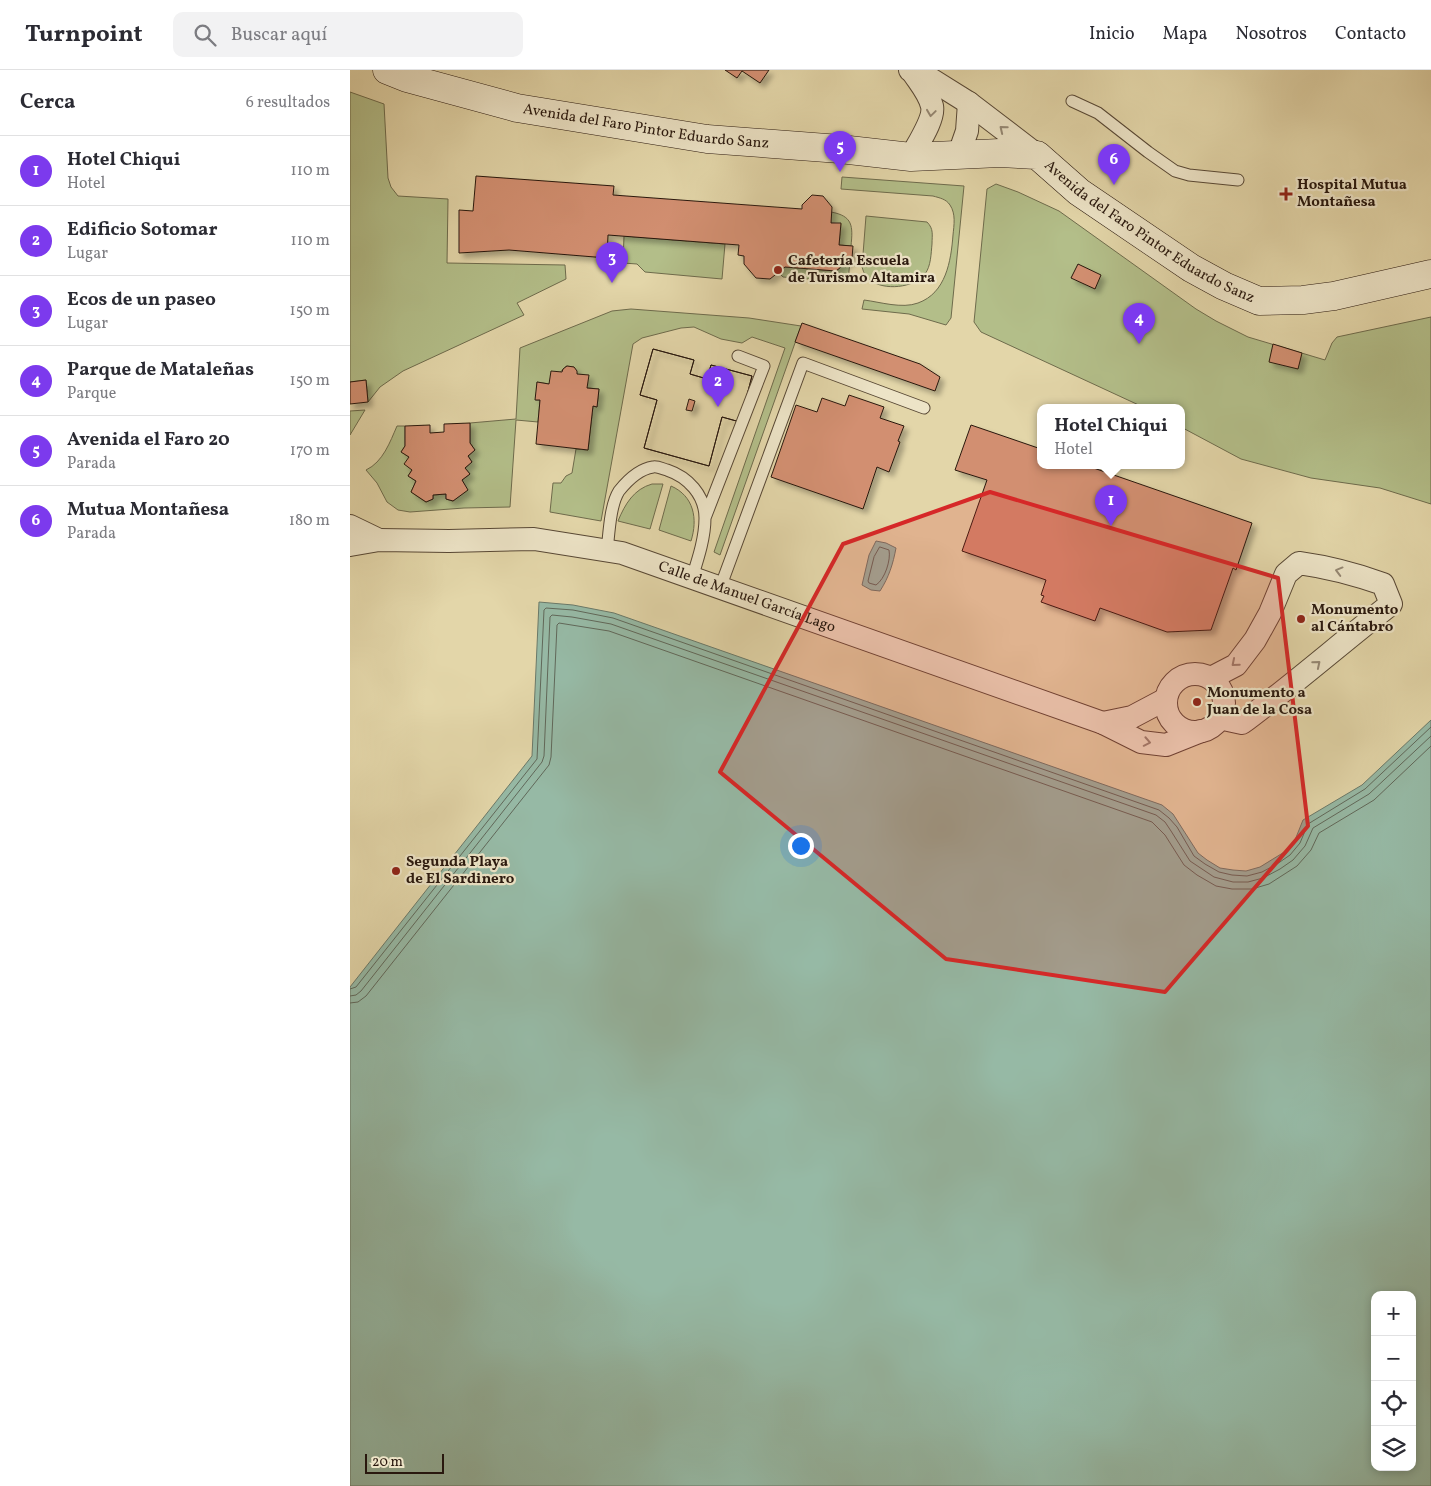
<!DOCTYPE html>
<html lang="es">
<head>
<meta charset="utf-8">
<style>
  body { margin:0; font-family:Vollkorn,serif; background:#f2f2f3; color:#2b2b33 }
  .controls { position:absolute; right:15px; bottom:15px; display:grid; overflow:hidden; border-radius:10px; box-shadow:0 2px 8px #0003 }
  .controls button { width:45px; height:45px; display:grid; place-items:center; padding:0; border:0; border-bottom:1px solid #e1e1e2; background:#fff; color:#2b2b33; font:25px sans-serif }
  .scale { position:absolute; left:15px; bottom:12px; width:79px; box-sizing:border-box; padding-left:5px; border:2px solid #29180e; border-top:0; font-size:14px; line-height:18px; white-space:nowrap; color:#29180e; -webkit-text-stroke:4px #ede4c7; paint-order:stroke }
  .you { position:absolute; left:450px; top:775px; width:18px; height:18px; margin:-12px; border:4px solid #fff; border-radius:50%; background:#1a73e8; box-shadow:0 0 0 8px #1a73e833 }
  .badge { display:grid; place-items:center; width:32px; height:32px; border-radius:50%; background:#7c3aed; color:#fff; font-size:16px; font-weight:700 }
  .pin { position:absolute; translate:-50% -41px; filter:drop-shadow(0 1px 2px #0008) }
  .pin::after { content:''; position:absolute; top:26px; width:18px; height:15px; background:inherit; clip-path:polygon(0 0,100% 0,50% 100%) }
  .popup { position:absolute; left:687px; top:334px; width:148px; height:65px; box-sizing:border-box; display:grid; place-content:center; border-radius:10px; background:#fff; filter:drop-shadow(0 1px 4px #0005); font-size:16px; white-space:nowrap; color:#7c7c81 }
  .popup b { font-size:19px; color:#2b2b33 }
  .popup::after { content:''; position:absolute; left:50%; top:100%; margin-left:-10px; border:10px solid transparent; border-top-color:#fff }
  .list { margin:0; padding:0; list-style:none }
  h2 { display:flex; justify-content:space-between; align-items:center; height:65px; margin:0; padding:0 20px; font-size:21px }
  h2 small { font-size:16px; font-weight:400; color:#7c7c81 }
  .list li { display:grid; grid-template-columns:32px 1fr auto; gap:15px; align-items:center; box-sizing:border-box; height:70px; padding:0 20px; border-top:1px solid #e1e1e2 }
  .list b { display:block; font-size:19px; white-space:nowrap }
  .list p { margin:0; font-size:16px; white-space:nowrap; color:#7c7c81 }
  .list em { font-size:16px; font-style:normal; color:#7c7c81 }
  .icon { flex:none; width:28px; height:28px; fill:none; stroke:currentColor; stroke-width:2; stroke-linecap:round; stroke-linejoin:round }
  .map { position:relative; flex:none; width:1081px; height:1416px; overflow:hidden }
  header { display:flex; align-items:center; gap:30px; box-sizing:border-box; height:70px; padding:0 25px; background:#fff; border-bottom:1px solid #e1e1e2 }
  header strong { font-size:24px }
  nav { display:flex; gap:28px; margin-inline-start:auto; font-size:18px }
  .search { width:350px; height:45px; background:#f2f2f3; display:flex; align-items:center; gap:12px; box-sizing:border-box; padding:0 18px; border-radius:10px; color:#7c7c81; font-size:19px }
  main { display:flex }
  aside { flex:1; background:#fff }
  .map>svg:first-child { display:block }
  .green { fill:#b3be89; stroke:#6e6b4c }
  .water { fill:#96b9a5; stroke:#6a7969; fill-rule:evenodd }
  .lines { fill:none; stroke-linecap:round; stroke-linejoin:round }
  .shore { stroke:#60685a; stroke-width:1 }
  .building { fill:#d28f71; stroke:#29180e; fill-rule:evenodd; filter:url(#shadow) }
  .lane-casing { stroke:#584835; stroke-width:13 }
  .street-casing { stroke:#584835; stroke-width:24 }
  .secondary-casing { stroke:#29180e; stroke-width:29 }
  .lane { stroke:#ede4c7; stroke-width:11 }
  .street { stroke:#ede4c7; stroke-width:22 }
  .secondary { stroke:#ede4c7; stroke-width:28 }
  .oneway { stroke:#958874 }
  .marked { fill:#d62828; fill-opacity:0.2; stroke:#d62828; stroke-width:4; stroke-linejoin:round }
  .poi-dot { fill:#8f2418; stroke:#ede4c7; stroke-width:2 }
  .labels { text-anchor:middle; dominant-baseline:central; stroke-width:4.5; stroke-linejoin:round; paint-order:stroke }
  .street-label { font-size:15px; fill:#29180e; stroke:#ede4c7 }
  .poi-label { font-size:15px; font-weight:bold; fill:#29180e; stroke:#ede4c7; text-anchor:start }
</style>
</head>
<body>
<header>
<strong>Turnpoint</strong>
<div class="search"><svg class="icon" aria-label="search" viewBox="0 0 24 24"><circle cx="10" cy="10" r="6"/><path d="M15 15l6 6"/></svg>Buscar aquí</div>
<nav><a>Inicio</a><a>Mapa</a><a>Nosotros</a><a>Contacto</a></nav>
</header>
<main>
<aside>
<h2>Cerca<small>6 resultados</small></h2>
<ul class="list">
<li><span class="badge">1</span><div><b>Hotel Chiqui</b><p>Hotel</p></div><em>110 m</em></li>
<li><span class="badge">2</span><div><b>Edificio Sotomar</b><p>Lugar</p></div><em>110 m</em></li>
<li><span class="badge">3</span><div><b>Ecos de un paseo</b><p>Lugar</p></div><em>150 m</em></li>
<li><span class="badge">4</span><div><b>Parque de Mataleñas</b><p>Parque</p></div><em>150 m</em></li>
<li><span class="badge">5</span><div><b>Avenida el Faro 20</b><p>Parada</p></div><em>170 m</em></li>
<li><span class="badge">6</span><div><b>Mutua Montañesa</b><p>Parada</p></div><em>180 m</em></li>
</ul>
</aside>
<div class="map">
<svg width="1081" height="1416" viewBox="0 0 1081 1416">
  <defs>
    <filter id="shadow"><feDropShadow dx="4.5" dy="4.5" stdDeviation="2.5" flood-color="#0004"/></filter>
  </defs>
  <rect width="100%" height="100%" fill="#e3d6a9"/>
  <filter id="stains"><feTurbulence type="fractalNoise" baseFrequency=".004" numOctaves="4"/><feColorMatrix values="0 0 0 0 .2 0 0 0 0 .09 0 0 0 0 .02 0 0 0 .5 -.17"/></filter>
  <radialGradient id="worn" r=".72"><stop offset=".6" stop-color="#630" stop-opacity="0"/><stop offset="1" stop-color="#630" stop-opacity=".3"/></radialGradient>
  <path class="green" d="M0,22L34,34L38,108L41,117L48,126L98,129L97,193L215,195L216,209L167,233L174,245L53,301L30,317L18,332L16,310L0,312Z
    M492,107L614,116L601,248L596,255L559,244L512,239L514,230C530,232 552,239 568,233C596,223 601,191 603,165C604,155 606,144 600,135C596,129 590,128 583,126L491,119Z
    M646,114L668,122L709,141L846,239L866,251L898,267L975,290L982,273L987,267L1081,247V434L1030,418L961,408L891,389L831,357V337H793L631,262L624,252L637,119Z
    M481,142C503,146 503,156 501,176L489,175L491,154L481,153Z
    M516,146L577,152C584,159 582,165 582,174C581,184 581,196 575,204C564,218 534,221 520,210C515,207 514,203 512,197Z
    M274,166L375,174L372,209L295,202L287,194L273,193Z
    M500,190L498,212L433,207L428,202L435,197L486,201Z
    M281,239L399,248L451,256L370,485L364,482L435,278L402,267L392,273L371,269L344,257L331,258L292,268L283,274L251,451L200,442L203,413H211L216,406L222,403L226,379L238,380L243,336L247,337L249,319L237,318L227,304L226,300L224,297L216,296L199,314L187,312L186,330H190L188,352L166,350L160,437L114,438L60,442L48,440L37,432L27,413L16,400C33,392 40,372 47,356H55V376L51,382L59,387L62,400L58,406L66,411L61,422L76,432L83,429V425L96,424V429L103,431L117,420L112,410L120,404L115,398L122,392L118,386L125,380L120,373V353L166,349L170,278L262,241Z
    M15,340L0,365V341Z
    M302,414H313L300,459L268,451C275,434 284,419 302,414Z
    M321,416C344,426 348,449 341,471L309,460Z"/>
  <path class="water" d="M526,471L536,473L546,478C543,494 539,507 530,521L521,520L512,515L519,485Z
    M189,532L223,535L264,543L812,735L823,744L848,783L857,790L870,798L883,800L896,801L910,797L936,781L945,770L953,750L1012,715L1081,650V1416H0V917L182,686ZM1025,1225H1062V1397H1025Z"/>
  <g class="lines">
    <path class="shore" d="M530,477L539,480C541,490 535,509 526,515L519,513L518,511L524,487Z
      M0,919L6,917L187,689L194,540L196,538L223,540L263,548L809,740L819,748L827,757L844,786L855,794L869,802L882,805L897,806L912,802L927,794L940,785L950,773L958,754L1015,719L1081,657
      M0,926L6,925L11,921L192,692L194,686L200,547L202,545L222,547L261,554L806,745L815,752L821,761L840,791L864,807L883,812H898L913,808L930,799L943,790L955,776L963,758L1019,724L1081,666
      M0,933L8,932L16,926L199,695L201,687L207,555L209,553L259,561L802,752L815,765L834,795L847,805L866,816L882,819H902L919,814L947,796L961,780L969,763L1024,730L1081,676"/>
  </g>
  <path class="building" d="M375,0H419L410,13L392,1L387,8Z
    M126,106L264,116L263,125L452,139V135L462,125L473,126L482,137L481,153H491L489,175L503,176L502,188L486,201L435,197L420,209L406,208L394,194V186L388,185L389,175L258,165L257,188L159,180L109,183V140L123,141Z
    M728,194L751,205L745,219L721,208Z
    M452,253L570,294L590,307L585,321L445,272Z
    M923,274L952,283L948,299L919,292Z
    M303,279L344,290L340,304L357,309L361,295L402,306L390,352L372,347L359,396L294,378L307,330L290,325ZM339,329L345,331L342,341L336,340Z
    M303,279L344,290L340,304L357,309L361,295L402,306L390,352L372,347L359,396L294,378L307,330L290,325Z
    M217,296L224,297L227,301V304L239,305L237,318L249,319L247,337L243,336L238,380L186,374L190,330H185L187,312L199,314L201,301L212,302L213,299Z
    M16,310L18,332L0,334V312Z
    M499,325L534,337L530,348L554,356L548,371L550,372L539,402L527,397L513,439L421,407L446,335L467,342L472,328L495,336Z
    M120,353V373L125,380L118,386L122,392L115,398L120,404L112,410L118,420L103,431L96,429V424L83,425V429L76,432L61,422L66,411L58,406L62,400L54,394L59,387L51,382L55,376V356L80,355V363L94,362V354Z
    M621,355L691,379V395H735L902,453L886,500L883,498L861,560L817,562L750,538L745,551L691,532L694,526L691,525L696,510L612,481L637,410L605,400Z"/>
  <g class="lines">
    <g class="lane-casing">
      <path id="lane" d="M722,31L748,43L798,82L825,101L839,105L888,110
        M355,448L414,296L388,286
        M257,481C259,464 260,435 269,421C277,411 289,399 303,397C307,396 313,399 317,400C338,407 355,425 355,448C355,468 348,489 342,508
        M370,518L453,293L574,338"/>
    </g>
    <g class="street-casing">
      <g id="street">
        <path d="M560,0L579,8L619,33L687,85"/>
        <path d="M609,84L617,61L619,33"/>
        <path d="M561,87C567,75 585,49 582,36C579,23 569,12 562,1"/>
        <path d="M0,456L29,470"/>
        <path id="s1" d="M0,475L29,470L99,471L184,469L272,483L753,653L791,672L816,675L851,661"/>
        <circle cx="845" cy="633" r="29"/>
        <path d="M861,608L886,595L905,570L920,543L936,504L949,493C978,497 1005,504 1033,514L1041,534C991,573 943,615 892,653L869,648"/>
        <path d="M753,653L782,647L816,629"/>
      </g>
    </g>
    <g class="secondary-casing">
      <g id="secondary">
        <path id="s2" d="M37,0L57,8L167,38L357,69L490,79L561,87L650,83L687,85L729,122L841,198L874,216L909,231L953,230L984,226L1081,204"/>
      </g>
    </g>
    <use href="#lane" class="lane"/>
    <use href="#street" class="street"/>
    <use href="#secondary" class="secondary"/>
  </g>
  <defs><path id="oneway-chevron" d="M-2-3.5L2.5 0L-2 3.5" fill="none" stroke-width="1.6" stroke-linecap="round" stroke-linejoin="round" transform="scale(1.25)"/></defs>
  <g class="oneway">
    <use href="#oneway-chevron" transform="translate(581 43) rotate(98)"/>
    <use href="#oneway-chevron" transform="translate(653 59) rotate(-141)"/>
    <use href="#oneway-chevron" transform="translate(989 501) rotate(-165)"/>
    <use href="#oneway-chevron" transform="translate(885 593) rotate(140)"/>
    <use href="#oneway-chevron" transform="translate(967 594) rotate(-40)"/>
    <use href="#oneway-chevron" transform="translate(797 672) rotate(11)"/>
  </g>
  <path class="marked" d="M640,422L928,508L958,756L815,922L596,889L370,702L493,474Z"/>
  <g class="poi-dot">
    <path d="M933.5 116.5h5v5h5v5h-5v5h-5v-5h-5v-5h5z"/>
    <circle cx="428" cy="200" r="5"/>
    <circle cx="951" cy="549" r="5"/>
    <circle cx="847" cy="632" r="5"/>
    <circle cx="46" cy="801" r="5"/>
  </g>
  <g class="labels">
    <g class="street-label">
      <text stroke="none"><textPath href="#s2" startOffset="266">Avenida del Faro Pintor Eduardo Sanz</textPath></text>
      <text stroke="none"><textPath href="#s2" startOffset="796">Avenida del Faro Pintor Eduardo Sanz</textPath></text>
      <text stroke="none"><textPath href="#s1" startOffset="406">Calle de Manuel García Lago</textPath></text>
    </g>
    <g class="poi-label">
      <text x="947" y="115">Hospital Mutua<tspan x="947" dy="17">Montañesa</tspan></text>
      <text x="438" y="191">Cafetería Escuela<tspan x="438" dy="17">de Turismo Altamira</tspan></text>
      <text x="961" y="540">Monumento<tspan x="961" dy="17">al Cántabro</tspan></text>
      <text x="857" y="623">Monumento a<tspan x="857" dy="17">Juan de la Cosa</tspan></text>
      <text x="56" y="792">Segunda Playa<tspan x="56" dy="17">de El Sardinero</tspan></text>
    </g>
  </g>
  <rect width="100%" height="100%" filter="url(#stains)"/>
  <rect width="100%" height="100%" fill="url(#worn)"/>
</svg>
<div class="controls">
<button>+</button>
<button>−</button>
<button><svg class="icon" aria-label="locate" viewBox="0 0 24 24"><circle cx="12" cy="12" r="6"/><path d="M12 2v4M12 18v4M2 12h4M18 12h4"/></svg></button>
<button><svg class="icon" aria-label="layers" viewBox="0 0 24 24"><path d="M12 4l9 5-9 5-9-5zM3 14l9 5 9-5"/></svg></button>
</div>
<div class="scale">20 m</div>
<div class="you"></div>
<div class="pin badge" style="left:761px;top:456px">1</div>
<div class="popup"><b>Hotel Chiqui</b>Hotel</div>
<div class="pin badge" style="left:368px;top:337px">2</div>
<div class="pin badge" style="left:262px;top:213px">3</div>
<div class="pin badge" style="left:789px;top:274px">4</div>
<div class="pin badge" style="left:490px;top:102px">5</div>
<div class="pin badge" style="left:764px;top:115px">6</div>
</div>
</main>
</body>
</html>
